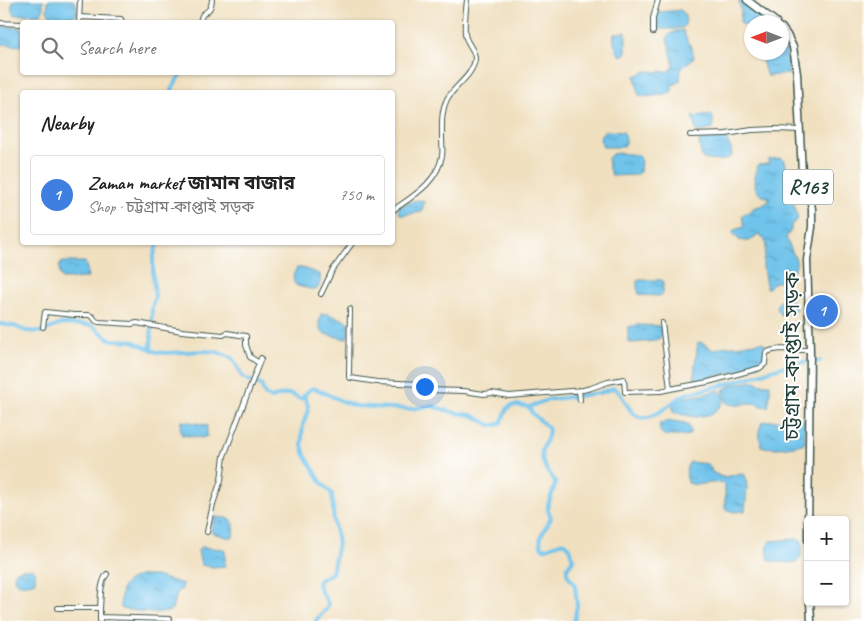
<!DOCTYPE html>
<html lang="en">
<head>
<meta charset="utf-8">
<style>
  body { margin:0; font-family:Caveat,"Noto Sans Bengali",sans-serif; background:#f6f6f6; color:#222 }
  .controls { position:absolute; right:15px; bottom:15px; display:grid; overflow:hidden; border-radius:5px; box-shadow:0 1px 4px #0004 }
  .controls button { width:45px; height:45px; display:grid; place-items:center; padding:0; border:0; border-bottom:1px solid #e0e0e0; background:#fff; color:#222; font:25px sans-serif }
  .compass { position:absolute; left:744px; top:15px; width:45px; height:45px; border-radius:50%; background:#fff; box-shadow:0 1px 4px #0004; rotate:270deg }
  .you { position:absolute; left:424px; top:386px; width:18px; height:18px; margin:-12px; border:4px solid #fff; border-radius:50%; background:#1a73e8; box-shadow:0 0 0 8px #1a73e833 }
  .badge { display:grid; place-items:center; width:32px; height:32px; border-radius:50%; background:#d1495b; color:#fff; font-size:16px; font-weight:700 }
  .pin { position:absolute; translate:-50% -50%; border:2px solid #fff; box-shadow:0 1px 5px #0006 }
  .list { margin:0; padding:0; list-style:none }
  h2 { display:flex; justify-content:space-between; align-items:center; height:65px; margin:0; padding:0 20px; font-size:21px }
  h2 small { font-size:16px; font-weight:400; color:#767676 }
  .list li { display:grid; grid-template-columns:32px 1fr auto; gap:15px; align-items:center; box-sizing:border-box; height:80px; margin:0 10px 10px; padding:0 10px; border:1px solid #e0e0e0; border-radius:5px }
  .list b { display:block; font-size:19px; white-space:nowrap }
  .list p { margin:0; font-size:16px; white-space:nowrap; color:#767676 }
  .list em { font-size:16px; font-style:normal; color:#767676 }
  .icon { flex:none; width:28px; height:28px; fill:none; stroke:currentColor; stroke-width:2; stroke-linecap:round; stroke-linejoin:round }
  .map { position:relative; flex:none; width:864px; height:621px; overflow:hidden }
  .search { position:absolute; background:#fff; box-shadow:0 1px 4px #0004; left:20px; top:20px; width:375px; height:55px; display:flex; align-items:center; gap:12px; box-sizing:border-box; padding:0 18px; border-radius:5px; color:#767676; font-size:19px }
  .panel { position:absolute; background:#fff; box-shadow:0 1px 4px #0004; left:20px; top:90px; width:375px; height:155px; border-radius:5px }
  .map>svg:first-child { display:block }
  .water { fill:url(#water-ripples); stroke:#478090 }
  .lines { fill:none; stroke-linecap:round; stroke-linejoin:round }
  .canal { stroke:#6fc3eb; stroke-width:4 }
  .street-casing { stroke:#3e5549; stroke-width:6 }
  .primary-casing { stroke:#3e5549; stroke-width:9 }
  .street { stroke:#fff; stroke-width:4 }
  .primary { stroke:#fff; stroke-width:6 }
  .labels { text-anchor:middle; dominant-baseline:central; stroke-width:4; stroke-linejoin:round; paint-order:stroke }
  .shield { fill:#fff; stroke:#627771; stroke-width:1 }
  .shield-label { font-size:20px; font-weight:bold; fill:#1f3d34 }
  .street-label { font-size:21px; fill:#1f3d34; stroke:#fff }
</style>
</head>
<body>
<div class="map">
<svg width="864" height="621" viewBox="0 0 864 621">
  <defs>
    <pattern id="water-ripples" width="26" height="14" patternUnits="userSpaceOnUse" patternTransform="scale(1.25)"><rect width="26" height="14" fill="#6fc3eb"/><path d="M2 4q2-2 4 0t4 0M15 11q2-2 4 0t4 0" fill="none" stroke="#5ba0bf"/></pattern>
  </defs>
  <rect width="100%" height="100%" fill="#fff"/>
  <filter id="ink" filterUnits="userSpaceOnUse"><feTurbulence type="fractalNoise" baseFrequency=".02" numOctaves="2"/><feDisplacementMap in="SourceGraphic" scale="10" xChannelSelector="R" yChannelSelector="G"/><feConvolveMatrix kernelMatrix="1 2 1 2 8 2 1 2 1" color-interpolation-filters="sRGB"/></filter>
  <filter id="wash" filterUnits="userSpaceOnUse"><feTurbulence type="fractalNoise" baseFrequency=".0096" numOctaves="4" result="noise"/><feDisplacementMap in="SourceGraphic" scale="20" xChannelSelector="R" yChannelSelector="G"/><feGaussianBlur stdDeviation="1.12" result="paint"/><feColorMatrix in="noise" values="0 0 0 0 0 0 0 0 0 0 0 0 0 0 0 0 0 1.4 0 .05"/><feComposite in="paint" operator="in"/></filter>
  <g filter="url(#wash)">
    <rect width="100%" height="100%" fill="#f0e0c0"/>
    <path class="water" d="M15,0H43V9L41,14L15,15C11,11 10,5 15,0Z
      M48,0H73C78,5 77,9 76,15L75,16L54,18L51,17L47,10Z
      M739,0C748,3 760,15 766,22H752L751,40L749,36L748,26L741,24C739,19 741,15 741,10C740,6 739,4 739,0Z
      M680,10C686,13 687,21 684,27L675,29H657L656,20L659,12Z
      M0,26L22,28V46L0,44Z
      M683,30L688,43C692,46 693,53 694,58L681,68L680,80L678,83L672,85V91L670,93C660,94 649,99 639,95L635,76L647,71L667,72L671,69L674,65L667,38C670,32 677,31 683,30Z
      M625,32L626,33V52L624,55L621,56C615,50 613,42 614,34Z
      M782,42C788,51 787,63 789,74L767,76L766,74L760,53L782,52Z
      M711,115L713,117V129L699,132L696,131L693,117Z
      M605,131L623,132L625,135L626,144L623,147H603L600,139L601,134Z
      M722,138H726C729,144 732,149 732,156C725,162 712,161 703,159L701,155L699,141Z
      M618,153L639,155L641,159L640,172L636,175L612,176L609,169L608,158L612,154Z
      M782,158L785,161L788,175H793L795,177L796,183L793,185L794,206L798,219L791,225V230L786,238L796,260V265L794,270L786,274L785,281C779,281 772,281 769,288H767C765,281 763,272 763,264C763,252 772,241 758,234C750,242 750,242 739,240L736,236H734L733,233L734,230L744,227L742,215L751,211L753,208L763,205L769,200L768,197C751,196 754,176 758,165L768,164L769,159Z
      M419,200L423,201L424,202L422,212L402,215L399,213V208C406,203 410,201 419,200Z
      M64,262H85L87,269L88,278L62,279C59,274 58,267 61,263Z
      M297,268H302L320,274C321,279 320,287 316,290L297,286C291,281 293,274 297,268Z
      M639,280H661L663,281V294L658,296L640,295C637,292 637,285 637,281Z
      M786,296L791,299L796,310L792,313L781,315C772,306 778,302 786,296Z
      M321,314H328L347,321L349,323L348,335L346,339L325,334L321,331L319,323Z
      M638,325L660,326L661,327V337L655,341L630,343L628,338V327Z
      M698,342C704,342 709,347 713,350L725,346H736L762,342L764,343L765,345L764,357L761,364L751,368L694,381L695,365Z
      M754,381H756L759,384H770V394L768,407C762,407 756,403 752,403C740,403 741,408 727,403L723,390C732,384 743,383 754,381Z
      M719,390C731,402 718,406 713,414L696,417L675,413L673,412V405L676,402L682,398L706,394Z
      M801,419H804L805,443C793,447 773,450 761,446L759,431L762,422L768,421Z
      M183,421L207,425V436L202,438L182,435L180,431L181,422Z
      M672,421L680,422L688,424L691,432L689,435C684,436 681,436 676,436C665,436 658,436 660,423Z
      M690,462L708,464L710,466L712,472L722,477L743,474L745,475L747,487L745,511L734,512L725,509V487L722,483C711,481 699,487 688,483C686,476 685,467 690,462Z
      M215,517C231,518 237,519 233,537H227L212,533L211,529Z
      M797,539L801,540C804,548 802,557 796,563L774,562L769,560C767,554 767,546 770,541Z
      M201,547L223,549L225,550V566L213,567L201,565L198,550Z
      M24,569H33L35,571V582C24,586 9,586 16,571Z
      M139,576H156L183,584L182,589L178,591L172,609L167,612L151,613L122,609C120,605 120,602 121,597C122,583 127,581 139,576Z"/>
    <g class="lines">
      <path class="canal" d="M172,92C172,82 179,82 181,72
        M0,324L14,326L26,331L41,332L61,324L89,325L94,327L108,338L113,340L132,341L157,352L165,353L206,351L217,352L232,358L239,369L242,377L261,385L265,395L271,398C284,395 287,390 300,399C306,397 306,389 314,388L344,402L355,406L408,409L432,406L456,413L466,414L474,416L490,425H496L499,424L502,421L507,409L510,406L516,405L529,407L547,400L599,393L614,388C623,393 625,405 633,413C650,429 673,398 689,393C704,390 719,386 734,382C762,374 790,361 820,361
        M151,349L152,307L155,297L153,275V259L158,242
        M304,396L308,406V411L303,424L302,435V445L305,455L321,482L332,494L334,523L338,542L336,553L332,573C328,576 324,576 321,579C312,586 328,597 328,605C328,610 319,615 316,621
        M529,407L532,413L548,428C551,436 544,442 542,450C539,462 549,473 556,482L548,505V510L551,518C546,528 538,535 541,546L544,549C563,543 567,534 573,560L567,568V574L575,585L577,606L574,621"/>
    </g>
  </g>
  <g filter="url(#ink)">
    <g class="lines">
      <g class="street-casing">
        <path id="street" d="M79,17L121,19L122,22
          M79,22L80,0
          M200,22L202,15C209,10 211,9 212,0
          M0,23L22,24
          M653,32V18L658,0
          M690,135L726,134L752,130L776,129L799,130
          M392,211C413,196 437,183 442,156C443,150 442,143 442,137C442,124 441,111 447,99C455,85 473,76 475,59C475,50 469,46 466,38C463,31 466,9 467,0
          M321,294L332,271L353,242
          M350,309L349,373V377L351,378L377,382L421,384L426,390L464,391L484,394L492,393L509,396L583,390L591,388L608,382L624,379L625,392L661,391L670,389L662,323
          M43,327L45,312L74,315H89L93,317L96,321L99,322L132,324L137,323L182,331L223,335L227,333L246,336V345L250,357L259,363
          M670,389L708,382L760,368L765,364L766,353C777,346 797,351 810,350
          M579,390L580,400
          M207,532L213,504L221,480L224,456L261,358
          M58,608H100V621
          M100,608C101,597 100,583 107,574
          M100,617L170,619"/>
      </g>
      <g class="primary-casing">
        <path id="primary" d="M747,0L776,22
          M782,28L787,35L793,47L797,74L802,173L808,185L812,209V227L807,260L810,351L808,540
          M810,602L811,621"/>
      </g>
      <use href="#street" class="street"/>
      <use href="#primary" class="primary"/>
    </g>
  </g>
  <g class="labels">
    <rect class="shield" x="783" y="169.5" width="50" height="35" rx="4"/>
    <g class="shield-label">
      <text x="808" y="187">R163</text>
    </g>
    <g class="street-label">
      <text transform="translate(792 356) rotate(-90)">চট্টগ্রাম-কাপ্তাই সড়ক</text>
    </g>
  </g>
</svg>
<div class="controls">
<button>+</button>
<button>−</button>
</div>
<svg class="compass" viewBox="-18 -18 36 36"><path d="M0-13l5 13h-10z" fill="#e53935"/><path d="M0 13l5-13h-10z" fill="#767676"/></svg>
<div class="you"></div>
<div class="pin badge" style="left:822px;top:311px;background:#3f7fe0">1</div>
<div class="search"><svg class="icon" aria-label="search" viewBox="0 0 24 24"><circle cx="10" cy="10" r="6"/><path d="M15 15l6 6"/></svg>Search here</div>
<section class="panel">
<h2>Nearby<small></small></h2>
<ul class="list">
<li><span class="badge" style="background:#3f7fe0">1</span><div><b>Zaman market জামান বাজার</b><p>Shop · চট্টগ্রাম-কাপ্তাই সড়ক</p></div><em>750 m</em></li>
</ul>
</section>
</div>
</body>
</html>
